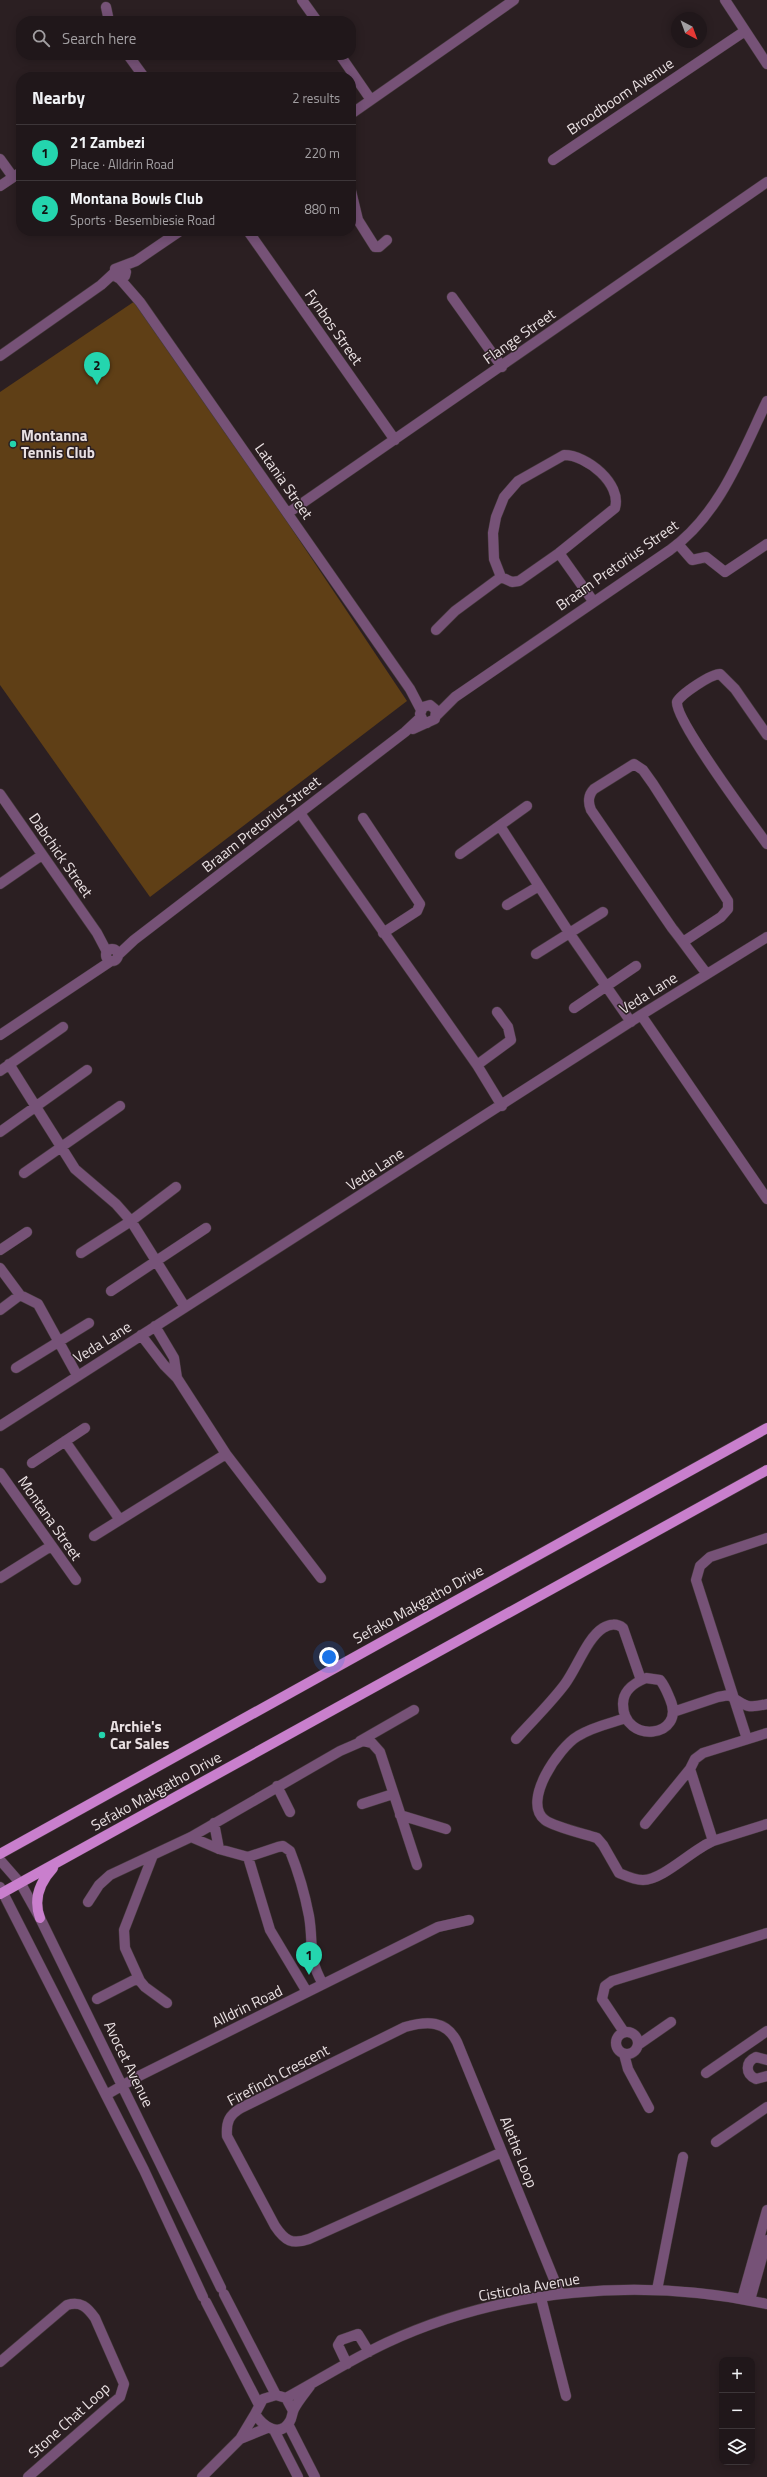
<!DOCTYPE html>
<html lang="en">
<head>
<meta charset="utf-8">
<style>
  body { margin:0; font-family:"Titillium Web",sans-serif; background:#2d2427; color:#f1f3f6 }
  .controls { position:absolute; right:12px; bottom:12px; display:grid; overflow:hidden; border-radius:8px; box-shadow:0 2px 10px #0003 }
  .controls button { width:36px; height:36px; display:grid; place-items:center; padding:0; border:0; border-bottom:1px solid #3d3639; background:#20171a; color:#f1f3f6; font:20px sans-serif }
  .compass { position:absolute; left:671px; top:12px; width:36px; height:36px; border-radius:50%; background:#20171a; box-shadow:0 2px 10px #0003; rotate:139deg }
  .you { position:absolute; left:329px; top:1657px; width:14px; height:14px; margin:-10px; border:3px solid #fff; border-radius:50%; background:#1a73e8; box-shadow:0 0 0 6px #1a73e833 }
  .badge { display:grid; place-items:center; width:26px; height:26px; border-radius:50%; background:#24d5ae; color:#111; font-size:13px; font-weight:700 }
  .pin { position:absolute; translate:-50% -33px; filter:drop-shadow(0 1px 2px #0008) }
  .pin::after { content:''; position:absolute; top:21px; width:14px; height:12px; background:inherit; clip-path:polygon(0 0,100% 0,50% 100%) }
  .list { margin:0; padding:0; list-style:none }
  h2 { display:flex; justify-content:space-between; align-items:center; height:52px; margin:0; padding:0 16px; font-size:17px }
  h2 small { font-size:13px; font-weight:400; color:#a29fa2 }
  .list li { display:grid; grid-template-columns:26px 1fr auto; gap:12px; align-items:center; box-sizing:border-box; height:56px; padding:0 16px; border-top:1px solid #3d3639 }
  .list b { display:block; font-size:15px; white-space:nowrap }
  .list p { margin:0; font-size:13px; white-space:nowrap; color:#a29fa2 }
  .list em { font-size:13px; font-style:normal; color:#a29fa2 }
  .icon { flex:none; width:22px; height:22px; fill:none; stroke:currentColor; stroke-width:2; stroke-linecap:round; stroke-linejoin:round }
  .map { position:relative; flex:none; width:767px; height:2477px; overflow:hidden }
  .search { position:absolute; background:#20171a; box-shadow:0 2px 10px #0003; left:16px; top:16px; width:340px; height:44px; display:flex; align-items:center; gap:10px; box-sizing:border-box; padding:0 14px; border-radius:16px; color:#a29fa2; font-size:15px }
  .panel { position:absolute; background:#20171a; box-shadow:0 2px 10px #0003; left:16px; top:72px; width:340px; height:164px; border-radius:16px }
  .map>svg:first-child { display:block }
  .green { fill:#5f3f16 }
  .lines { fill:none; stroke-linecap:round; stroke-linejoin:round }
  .minor-casing { stroke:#463a3d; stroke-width:11 }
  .tertiary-casing { stroke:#463a3d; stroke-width:11 }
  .primary-casing { stroke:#463a3d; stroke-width:11 }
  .minor { stroke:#765277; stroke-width:10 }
  .tertiary { stroke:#765277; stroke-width:10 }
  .primary { stroke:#c97fcd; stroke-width:10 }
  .poi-dot { fill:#24d5ae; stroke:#2b1f22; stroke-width:1.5 }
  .labels { text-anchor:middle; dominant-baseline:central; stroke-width:3; stroke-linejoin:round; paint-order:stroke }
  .street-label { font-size:15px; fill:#e9e0e2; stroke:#2b1f22 }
  .poi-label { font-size:15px; font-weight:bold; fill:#e9e0e2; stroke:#2b1f22; text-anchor:start }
</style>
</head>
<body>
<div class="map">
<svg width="767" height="2477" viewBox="0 0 767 2477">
  <rect width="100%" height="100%" fill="#2b1f22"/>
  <path class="green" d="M138,299L407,701L150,897L0,685V392Z"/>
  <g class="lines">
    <g class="minor-casing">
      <path id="minor" d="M302,0L317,21
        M725,0L767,64
        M106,7L109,21
        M128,55L144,77
        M340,55L371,100
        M351,114L514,0
        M0,159L13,177
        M553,160L745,31
        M0,186L21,172
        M351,191L358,220L375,247H379L387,240
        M248,231L395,440
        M121,267L126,272L125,276L120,279L115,276V269L136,261L180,231
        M120,279L140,302L410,689L421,710
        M452,297L502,367
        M0,356L101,285L114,273
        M564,455C587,455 622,484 615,508L559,553L519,581L512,582L501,577L494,559L493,533L496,517L504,497L518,481Z
        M288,513L767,182
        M678,544L692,560L706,557L725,572L767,544
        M559,553L593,601
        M436,630L455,611L501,577
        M767,735L735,689L720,674C711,674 681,694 677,702C675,720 752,823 767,844
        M0,794L97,933L107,952
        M300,813L477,1065L502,1106
        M363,818L420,904L417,911L383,933
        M500,826L570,934L631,1022
        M460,854L527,806
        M0,884L42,855
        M507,905L539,886
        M683,942L721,917L728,909V901L653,784L643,770L634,764L594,789C588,795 588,803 591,810L672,928C684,943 695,959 707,974
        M536,954L603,912
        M574,1008L636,966
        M641,1015L767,1199
        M9,1064L75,1169L116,1204L131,1221L185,1307
        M477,1065L511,1040L508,1027L497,1012
        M0,1071L63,1027
        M0,1132L87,1070
        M24,1173L120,1106
        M0,1250L27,1232
        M81,1253L131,1221L176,1187
        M0,1268L20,1295L38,1304L77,1375
        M111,1291L206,1228
        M0,1310L20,1295
        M155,1326L174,1358L177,1378
        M141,1335L164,1365L177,1378L226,1454L321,1578
        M16,1368L89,1323
        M0,1426L641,1015L767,937
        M65,1441L120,1520
        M32,1463L85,1428
        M0,1473L76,1580
        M94,1536L226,1454
        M0,1578L51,1546
        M646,1678L660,1680C665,1686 667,1692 670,1699C687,1738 623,1745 623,1704C623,1690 634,1683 646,1678Z
        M673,1712L718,1697L729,1695C745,1706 747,1709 767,1704
        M626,1718C611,1723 592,1727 578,1736C559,1747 521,1802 545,1820C554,1827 585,1834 597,1838L603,1845L619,1873C626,1876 634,1880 643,1880C663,1880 693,1849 713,1841
        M516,1739C533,1720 550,1704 565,1684C577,1668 587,1638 603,1628C609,1624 617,1623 623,1628L641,1680
        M747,1739L696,1580L700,1566L710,1557L767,1538
        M360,1741L414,1710
        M690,1769L713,1841L767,1824
        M277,1786L290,1812
        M362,1804L393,1794
        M400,1815L446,1829
        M214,1823L219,1849
        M645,1824L690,1769L695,1759L703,1753L767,1733
        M191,1837L219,1849L248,1857L278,1847L283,1846L290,1851C298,1871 305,1895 309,1916C314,1945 307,1957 323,1984
        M153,1855L124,1930L125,1948L140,1981L145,1987L167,2003
        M248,1857L270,1930L307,1992
        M0,1860L21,1884L40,1918L221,2288
        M0,1887L144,2170L203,2297
        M88,1902L99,1885L110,1875L191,1837L340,1751L363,1741L372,1743L380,1752L417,1865
        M97,1999L138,1978
        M616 2043a11 11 0 1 1 22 0a11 11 0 1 1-22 0Z
        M624,2032L602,1999L605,1986L612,1981L767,1933
        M638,2045L671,2022
        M624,2054L628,2069L649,2108
        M767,2060L756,2057C745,2062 745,2074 756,2079L767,2076
        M706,2073L767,2031
        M106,2095L137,2077L438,1927L469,1920
        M716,2142L767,2107
        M502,2152L309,2239C292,2245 285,2241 275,2226L227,2136C226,2122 229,2115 241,2108L405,2027C427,2021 446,2020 457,2042L560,2294
        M657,2290L683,2157
        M224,2294L276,2395
        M541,2298L566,2396
        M742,2299L767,2210
        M750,2300L767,2240
        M206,2302L259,2405
        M0,2362L67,2305C81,2301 87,2307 95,2318L124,2384L120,2397L114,2402L28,2477
        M347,2364L338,2345L341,2340L358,2334L369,2352
        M286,2398C319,2380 352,2359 386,2343C504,2288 641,2277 767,2304
        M293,2411L286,2398L276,2395L263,2399L255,2414C263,2426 280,2439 290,2421C292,2418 292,2413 294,2409C298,2401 305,2393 310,2386
        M288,2424L315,2477
        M274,2430L298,2477
        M240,2439L267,2428
        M202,2477L240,2439L255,2414"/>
    </g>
    <g class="tertiary-casing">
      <path id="tertiary" d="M437,715L455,697L670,550C720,514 741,455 767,401
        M413,729L435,719L436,710L430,705L423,707L420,714L423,721L427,723
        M106 955a6 6 0 1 1 12 0a6 6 0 1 1-12 0Z
        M118,955L134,940L405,732L420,718
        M0,1035L111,961"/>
    </g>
    <g class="primary-casing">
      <path id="primary" d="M0,1854L767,1428
        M0,1894L767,1470
        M40,1918C33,1899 40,1882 53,1868"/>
    </g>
    <use href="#minor" class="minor"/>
    <use href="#tertiary" class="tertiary"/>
    <use href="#primary" class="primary"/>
  </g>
  <g class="poi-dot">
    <circle cx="13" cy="444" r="4"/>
    <circle cx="102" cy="1735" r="4"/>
  </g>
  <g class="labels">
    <g class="street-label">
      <text transform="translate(620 96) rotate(-34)">Broodboom Avenue</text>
      <text transform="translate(334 327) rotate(55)">Fynbos Street</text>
      <text transform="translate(519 336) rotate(-35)">Flange Street</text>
      <text transform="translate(284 481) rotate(55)">Latania Street</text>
      <text transform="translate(617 565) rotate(-35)">Braam Pretorius Street</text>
      <text transform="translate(261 824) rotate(-38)">Braam Pretorius Street</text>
      <text transform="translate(61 855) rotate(55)">Dabchick Street</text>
      <text transform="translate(648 993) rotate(-32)">Veda Lane</text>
      <text transform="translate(375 1169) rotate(-33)">Veda Lane</text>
      <text transform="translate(102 1342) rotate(-32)">Veda Lane</text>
      <text transform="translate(50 1518) rotate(55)">Montana Street</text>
      <text transform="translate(418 1604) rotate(-29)">Sefako Makgatho Drive</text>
      <text transform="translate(156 1791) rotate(-29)">Sefako Makgatho Drive</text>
      <text transform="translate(247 2006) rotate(-26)">Alldrin Road</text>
      <text transform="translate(129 2064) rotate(64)">Avocet Avenue</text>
      <text transform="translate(278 2075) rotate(-28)">Firefinch Crescent</text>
      <text transform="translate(519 2152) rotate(68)">Alethe Loop</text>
      <text transform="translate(529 2287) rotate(-10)">Cisticola Avenue</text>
      <text transform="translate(69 2420) rotate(-42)">Stone Chat Loop</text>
    </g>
    <g class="poi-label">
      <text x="21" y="435">Montanna<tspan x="21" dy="17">Tennis Club</tspan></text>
      <text x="110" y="1726">Archie's<tspan x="110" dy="17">Car Sales</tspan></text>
    </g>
  </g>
</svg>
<div class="controls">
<button>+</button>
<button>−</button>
<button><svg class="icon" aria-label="layers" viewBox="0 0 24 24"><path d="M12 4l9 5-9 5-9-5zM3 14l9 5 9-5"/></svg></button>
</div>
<svg class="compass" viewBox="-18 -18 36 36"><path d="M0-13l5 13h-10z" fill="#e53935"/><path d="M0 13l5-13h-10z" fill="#a29fa2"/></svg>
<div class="you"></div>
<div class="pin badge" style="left:309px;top:1975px">1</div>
<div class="pin badge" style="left:97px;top:385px">2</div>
<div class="search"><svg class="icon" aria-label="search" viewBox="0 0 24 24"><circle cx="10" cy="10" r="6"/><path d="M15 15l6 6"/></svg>Search here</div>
<section class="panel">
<h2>Nearby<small>2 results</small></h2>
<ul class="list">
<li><span class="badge">1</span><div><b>21 Zambezi</b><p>Place · Alldrin Road</p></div><em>220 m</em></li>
<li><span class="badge">2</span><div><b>Montana Bowls Club</b><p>Sports · Besembiesie Road</p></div><em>880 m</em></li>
</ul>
</section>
</div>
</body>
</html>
